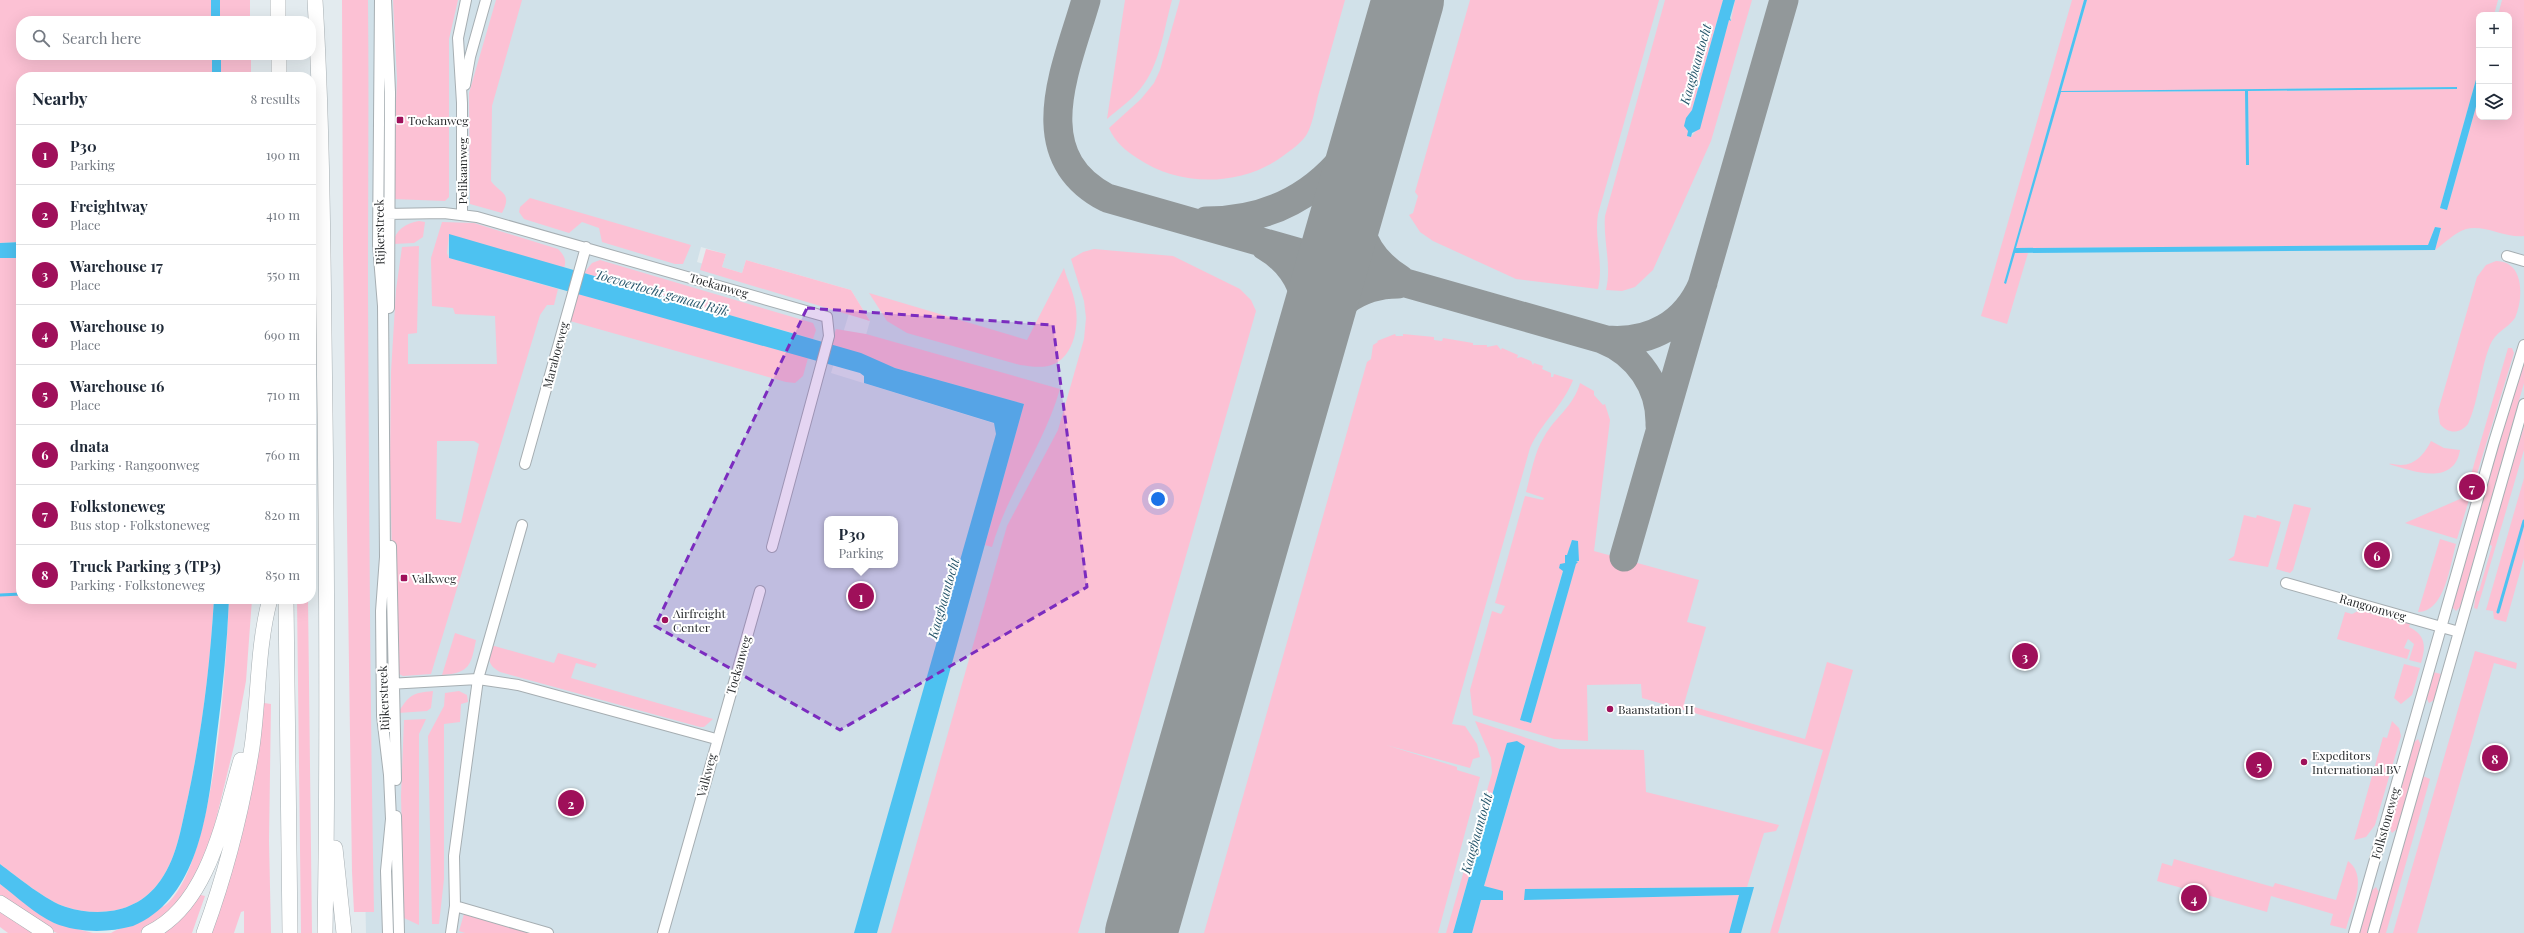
<!DOCTYPE html>
<html lang="en">
<head>
<meta charset="utf-8">
<style>
  body { margin:0; font-family:"Playfair Display",serif; background:#f2f2f3; color:#1f2937 }
  .controls { position:absolute; right:12px; top:12px; display:grid; overflow:hidden; border-radius:8px; box-shadow:0 4px 16px #0002 }
  .controls button { width:36px; height:36px; display:grid; place-items:center; padding:0; border:0; border-bottom:1px solid #e0e1e3; background:#fff; color:#1f2937; font:20px sans-serif }
  .you { position:absolute; left:1158px; top:499px; width:14px; height:14px; margin:-10px; border:3px solid #fff; border-radius:50%; background:#1a73e8; box-shadow:0 0 0 6px #1a73e833 }
  .badge { display:grid; place-items:center; width:26px; height:26px; border-radius:50%; background:#9f105a; color:#fff; font-size:13px; font-weight:700 }
  .pin { position:absolute; translate:-50% -50%; border:2px solid #fff; box-shadow:0 1px 4px #0006 }
  .popup { position:absolute; left:824px; top:516px; width:74px; height:52px; box-sizing:border-box; display:grid; place-content:center; border-radius:8px; background:#fff; filter:drop-shadow(0 1px 3px #0005); font-size:13px; white-space:nowrap; color:#747a83 }
  .popup b { font-size:15px; color:#1f2937 }
  .popup::after { content:''; position:absolute; left:50%; top:100%; margin-left:-8px; border:8px solid transparent; border-top-color:#fff }
  .list { margin:0; padding:0; list-style:none }
  h2 { display:flex; justify-content:space-between; align-items:center; height:52px; margin:0; padding:0 16px; font-size:17px }
  h2 small { font-size:13px; font-weight:400; color:#747a83 }
  .list li { display:grid; grid-template-columns:26px 1fr auto; gap:12px; align-items:center; box-sizing:border-box; height:60px; padding:0 16px; border-top:1px solid #e0e1e3 }
  .list b { display:block; font-size:15px; white-space:nowrap }
  .list p { margin:0; font-size:13px; white-space:nowrap; color:#747a83 }
  .list em { font-size:13px; font-style:normal; color:#747a83 }
  .icon { flex:none; width:22px; height:22px; fill:none; stroke:currentColor; stroke-width:2; stroke-linecap:round; stroke-linejoin:round }
  .map { position:relative; flex:none; width:2524px; height:933px; overflow:hidden }
  .search { position:absolute; background:#fff; box-shadow:0 4px 16px #0002; left:16px; top:16px; width:300px; height:44px; display:flex; align-items:center; gap:10px; box-sizing:border-box; padding:0 14px; border-radius:16px; color:#747a83; font-size:15px }
  .panel { position:absolute; background:#fff; box-shadow:0 4px 16px #0002; left:16px; top:72px; width:300px; height:532px; border-radius:16px }
  .map>svg:first-child { display:block }
  .built { fill:#d1e1e9; fill-rule:evenodd }
  .green { fill:#fcc1d4; fill-rule:evenodd }
  .water { fill:#4dc2f1 }
  .lines { fill:none; stroke-linecap:round; stroke-linejoin:round }
  .stream { stroke:#4dc2f1; stroke-width:3 }
  .taxiway { stroke:#92989a; stroke-width:29 }
  .runway { stroke:#92989a; stroke-width:72 }
  .minor-casing { stroke:#a6aeb2; stroke-width:12 }
  .highway-casing { stroke:#a6aeb2; stroke-width:16 }
  .minor { stroke:#fff; stroke-width:10 }
  .highway { stroke:#fff; stroke-width:15 }
  .marked { fill:#7b2cbf; fill-opacity:0.2; stroke:#7b2cbf; stroke-width:3; stroke-dasharray:8 5; stroke-linejoin:round }
  .poi-dot { fill:#9f105a; stroke:#fff; stroke-width:1.5 }
  .labels { text-anchor:middle; dominant-baseline:central; stroke-width:4; stroke-linejoin:round; paint-order:stroke }
  .poi-label { font-size:12px; fill:#2a2d2f; stroke:#fff; text-anchor:start }
  .street-label { font-size:12px; fill:#2a2d2f; stroke:#fff }
  .water-label { font-size:13px; font-style:italic; fill:#2a596e; stroke:#fff }
</style>
</head>
<body>
<div class="map">
<svg width="2524" height="933" viewBox="0 0 2524 933">
  <rect width="100%" height="100%" fill="#e3ebef"/>
  <path class="built" d="M355,0H2524V933H1472L1517,741L1453,933H873L1017,413L861,353L870,321L851,290L746,260L742,273L722,267L726,254L701,247L697,262L850,310L831,373L999,425L856,933H366L359,592ZM2479,15H2509V117H2479ZM827,519H895V565H827Z"/>
  <path class="green" d="M0,0H211V21H21V55H212V77H21V242L0,243Z
    M220,0H250V21H220Z
    M342,0H368C369,96 368,192 368,289C369,496 370,704 374,912H354L352,872L343,249Z
    M393,0H458L449,39V197L445,201L392,199L397,79Z
    M496,0H522L492,106L491,181C500,194 513,192 502,213L470,204L469,93Z
    M1125,0H1172C1164,28 1160,65 1141,88C1132,100 1118,109 1107,119Z
    M1180,0H1345C1336,32 1327,64 1318,96C1315,108 1313,123 1307,134C1303,141 1294,148 1287,153C1246,186 1182,189 1137,158C1125,150 1115,142 1109,128L1141,99L1154,83L1160,70Z
    M1470,0H1659L1598,214C1594,240 1604,263 1598,289L1516,279L1433,241L1420,232L1409,215L1413,213L1418,196L1415,192Z
    M1665,0H1723L1692,110L1686,120L1691,137L1699,127L1729,20L1731,21L1735,0H1752L1711,141L1653,270L1635,287L1622,291L1606,290C1612,265 1603,241 1605,216Z
    M2072,0H2084L2004,283H2006L2014,253H2028L2007,324L1981,316Z
    M2087,0H2498L2494,15H2479V69L2440,208L2447,210L2479,96V117H2509V15H2498L2502,0H2524V236C2505,238 2484,224 2466,229C2454,233 2445,243 2435,250L2441,228L2435,227L2428,245L2015,248L2060,92L2246,91V165L2249,164L2248,91L2457,89L2456,87L2061,91Z
    M221,55H251V77H221Z
    M530,198L691,245L683,264H675L602,242L599,228L582,222L569,233L524,219L519,212L520,207Z
    M419,221L425,222L423,237L414,243L393,244C395,230 406,223 419,221Z
    M442,222L474,223L558,249C564,255 567,260 564,268L449,235L447,253L449,258L558,289L554,305H547L540,315L431,674L403,676L399,674L394,659L390,463L391,372L396,290L402,247L419,246L417,333L408,334V364H497L495,316L455,314L453,308L432,306L431,258ZM437,441H474L479,444L461,523L436,519Z
    M706,249L726,254L722,267L742,273L746,260L851,290L870,321L700,270Z
    M1094,249L1173,256L1240,289L1251,300L1256,311L1078,933H891L1007,526L1058,430L1084,339L1086,318L1084,301L1071,259L1083,252Z
    M0,258H21V599H214C210,666 202,731 188,797C181,827 177,861 157,885C135,913 98,917 66,907C48,902 16,876 0,864Z
    M600,260L813,323L816,330L813,339L584,273L592,263Z
    M2496,261C2524,261 2524,297 2515,318C2507,329 2496,331 2490,345C2480,370 2479,400 2468,424C2460,434 2448,434 2440,424L2438,411L2477,277L2486,265Z
    M1064,268C1067,279 1073,291 1075,303C1080,325 1074,360 1048,366C1038,368 1029,366 1020,365L907,333L887,321L869,293L1027,340Z
    M578,294L808,358L803,376L795,383L786,382L570,321Z
    M836,329L866,334L1060,389C1044,445 1008,491 992,547L985,545L1024,404L895,368L831,345Z
    M1395,334L1396,336H1403V334L1434,337V340L1442,341L1443,338L1473,343V345H1487V347L1497,345L1501,350L1502,348L1518,355L1517,358L1521,357L1531,361L1533,365L1534,363L1543,366L1542,369L1551,373V377H1553L1554,374L1573,380C1563,406 1541,423 1530,448L1452,724L1465,726L1477,744L1480,757L1473,759L1470,768L1386,745L1457,767V770L1480,777L1438,933H1204L1367,362L1371,359L1373,345L1378,342L1377,341Z
    M2508,348H2512L2514,353L2457,539L2405,523L2460,499L2465,495Z
    M2524,354V383L2460,607L2456,611L2452,607Z
    M1580,383L1594,391V395L1603,405L1605,404L1610,420L1594,551L1699,580L1687,622L1706,627L1684,704L1805,739L1827,662L1853,670L1778,933H1770L1823,750L1642,698L1641,684L1587,685L1588,741L1554,739L1473,715L1470,690L1492,611L1501,614L1505,606L1495,603L1525,496L1543,500L1544,498L1526,492C1531,474 1534,453 1544,437C1555,417 1574,406 1580,383ZM1572,540L1577,542L1579,561L1576,562L1578,563H1576L1531,723L1520,720L1565,563V556H1567Z
    M2524,426V450L2476,613L2477,609L2474,608L2476,591H2479L2492,546L2489,544Z
    M2431,441L2444,448L2460,450C2454,487 2412,471 2389,464C2392,463 2396,465 2401,465C2416,465 2425,453 2431,441Z
    M2524,478V558L2506,622L2494,619L2493,611L2486,610Z
    M2294,504L2311,508L2293,570L2290,573L2276,569Z
    M2244,515L2256,518L2257,515L2281,522L2268,567L2228,560L2234,556Z
    M2440,539L2456,544C2450,565 2445,612 2418,612Z
    M229,599H252L246,681L234,746L209,848L187,897L152,928L140,933H104H111C124,926 160,911 169,902C216,854 226,667 229,599Z
    M297,599H308L312,933H301Z
    M2360,610L2410,624L2409,627C2426,635 2426,647 2421,663L2409,660L2414,644L2408,639L2404,648L2410,650L2407,659L2337,639L2345,612L2352,614Z
    M455,633L476,640C471,665 470,673 442,675Z
    M491,645L554,663L558,653L597,664L595,668L576,663L571,678L713,719L704,727H700L500,672C487,665 488,658 491,645Z
    M2475,651L2517,663L2516,669L2494,663L2417,933H2393Z
    M2404,664L2420,668L2412,695L2401,704L2394,698Z
    M2433,672L2441,674L2434,700L2429,703L2426,697Z
    M433,691L431,708L427,711L398,713C409,695 412,693 433,691Z
    M459,691L467,695L468,702L461,704L460,722L444,724V879L439,924H432L428,736L444,706L445,693Z
    M264,703L271,704L269,841L271,933H244V911L241,912L234,933H209L257,749Z
    M426,719L419,734V925L404,918L401,796L404,720Z
    M1475,721L1560,749L1644,750L1646,792L1779,825L1776,831L1764,833L1747,887L1525,889V900L1739,895L1729,933H1472L1481,900H1503L1484,886L1525,747L1506,746L1453,933H1446L1492,773L1491,758Z
    M2392,721L2399,728L2401,736L2375,825L2366,837L2354,840L2383,737L2387,738Z
    M2418,739L2421,745L2397,829L2392,833L2389,828L2413,743Z
    M2423,776L2430,779L2386,933H2378Z
    M2174,859L2273,887L2275,883L2336,900L2348,861C2369,877 2351,909 2346,929L2330,925L2333,914L2271,896L2267,912L2157,881L2162,863L2172,866Z
    M0,884L54,923L93,933H57L46,929L0,899Z
    M2376,887L2379,892L2367,933H2359L2371,891Z
    M197,894L205,896L192,933H158Z
    M0,907L39,933H8L0,927Z
    M464,914L532,933H465L459,931Z"/>
  <path class="water" d="M211,0H220V21H211Z
    M1723,0H1735L1730,18L1731,21L1729,20L1700,129L1692,133L1691,137L1687,136L1688,131L1684,126L1686,118L1692,110Z
    M2084,0H2087L2061,91L2457,87V89L2248,91L2249,165H2246L2245,91L2061,92L2016,248L2428,245L2435,227L2441,228L2435,250L2015,253L2006,284L2004,283Z
    M212,55H221V77H212Z
    M2479,69V96L2447,210L2440,208Z
    M449,234L757,323L861,353L895,368L1024,404L877,933H854L996,434L994,423L864,383V376L860,373L449,258Z
    M21,242V258H0V243Z
    M1572,540L1578,541L1579,561H1576L1578,562L1576,564L1531,723L1520,720L1563,571L1559,568L1560,564L1565,563V555H1567Z
    M214,599H229C227,644 223,689 217,734C209,799 203,897 133,926C107,933 79,933 54,923C35,914 17,897 0,884V864C16,876 48,902 66,907C98,917 135,913 157,885C177,861 181,827 188,797C202,731 210,666 214,599Z
    M1517,741L1525,746L1484,886L1503,891V900H1481L1472,933H1453L1506,746L1507,743Z
    M1754,887L1741,933H1729L1739,895L1524,900L1525,889Z"/>
  <g class="lines">
    <path class="stream" d="M0,595L21,594
      M2498,612L2524,521"/>
    <path class="taxiway" d="M1086,0C1067,67 1024,155 1107,198L1606,340C1650,344 1686,324 1703,283
      M1360,166C1352,213 1356,252 1400,279
      M1206,221C1293,221 1349,171 1381,94
      M1265,246C1301,267 1311,302 1310,341
      M1602,339C1638,353 1661,387 1660,425
      M1310,341C1331,308 1356,284 1398,284
      M1624,557L1784,0"/>
    <path class="runway" d="M1141,933L1408,0"/>
    <g class="minor-casing">
      <path id="minor" d="M380,0L378,245L383,306L385,557L381,611L382,716L389,775L391,819L386,871L388,933
        M386,0L390,92L389,308
        M465,85L470,57L486,0
        M385,214L444,213L477,217L827,317L829,336L772,547
        M462,214V103L458,38L466,0
        M2507,256L2524,261
        M525,464L586,247
        M391,546L396,780
        M2286,583L2459,632
        M388,684L478,679L518,685L716,739
        M396,816L399,933
        M455,906L454,856L478,679L522,525
        M451,933L455,906L548,933
        M663,933L760,591
        M2354,933L2494,442L2524,345
        M2373,933L2524,404"/>
    </g>
    <g class="highway-casing">
      <path id="highway" d="M278,0V21
        M315,0C323,137 323,275 325,413C327,586 328,759 325,933
        M279,55V77
        M286,599L290,933
        M335,848L344,933
        M0,903L46,933
        M149,933C209,905 224,817 241,760
        M204,933C226,873 242,810 252,747C259,698 257,647 270,599"/>
    </g>
    <use href="#minor" class="minor"/>
    <use href="#highway" class="highway"/>
  </g>
  <path class="marked" d="M807,308L1053,325L1087,587L840,730L655,626Z"/>
  <g class="poi-dot">
    <rect x="396" y="116" width="8" height="8" rx="2"/>
    <rect x="400" y="574" width="8" height="8" rx="2"/>
    <circle cx="665" cy="620" r="4"/>
    <circle cx="1610" cy="709" r="4"/>
    <circle cx="2304" cy="762" r="4"/>
  </g>
  <g class="labels">
    <g class="poi-label">
      <text x="408" y="120">Toekanweg</text>
      <text x="412" y="578">Valkweg</text>
      <text x="673" y="613">Airfreight<tspan x="673" dy="14">Center</tspan></text>
      <text x="1618" y="709">Baanstation H</text>
      <text x="2312" y="755">Expeditors<tspan x="2312" dy="14">International BV</tspan></text>
    </g>
    <g class="street-label">
      <text transform="translate(462 171) rotate(-90)">Pelikaanweg</text>
      <text transform="translate(379 232) rotate(-91)">Rijkerstreek</text>
      <text transform="translate(719 285) rotate(16)">Toekanweg</text>
      <text transform="translate(555 355) rotate(-75)">Maraboeweg</text>
      <text transform="translate(2373 607) rotate(16)">Rangoonweg</text>
      <text transform="translate(738 665) rotate(-74)">Toekanweg</text>
      <text transform="translate(383 698) rotate(-92)">Rijkerstreek</text>
      <text transform="translate(706 775) rotate(-75)">Valkweg</text>
      <text transform="translate(2385 823) rotate(-74)">Folkstoneweg</text>
    </g>
    <g class="water-label">
      <text transform="translate(1695 64) rotate(-74)">Kaagbaantocht</text>
      <text transform="translate(662 292) rotate(16)">Toevoertocht gemaal Rijk</text>
      <text transform="translate(943 598) rotate(-74)">Kaagbaantocht</text>
      <text transform="translate(1476 833) rotate(-74)">Kaagbaantocht</text>
    </g>
  </g>
</svg>
<div class="controls">
<button>+</button>
<button>−</button>
<button><svg class="icon" aria-label="layers" viewBox="0 0 24 24"><path d="M12 4l9 5-9 5-9-5zM3 14l9 5 9-5"/></svg></button>
</div>
<div class="you"></div>
<div class="pin badge" style="left:861px;top:596px">1</div>
<div class="popup"><b>P30</b>Parking</div>
<div class="pin badge" style="left:571px;top:803px">2</div>
<div class="pin badge" style="left:2025px;top:656px">3</div>
<div class="pin badge" style="left:2194px;top:898px">4</div>
<div class="pin badge" style="left:2259px;top:765px">5</div>
<div class="pin badge" style="left:2377px;top:555px">6</div>
<div class="pin badge" style="left:2472px;top:487px">7</div>
<div class="pin badge" style="left:2495px;top:758px">8</div>
<div class="search"><svg class="icon" aria-label="search" viewBox="0 0 24 24"><circle cx="10" cy="10" r="6"/><path d="M15 15l6 6"/></svg>Search here</div>
<section class="panel">
<h2>Nearby<small>8 results</small></h2>
<ul class="list">
<li><span class="badge">1</span><div><b>P30</b><p>Parking</p></div><em>190 m</em></li>
<li><span class="badge">2</span><div><b>Freightway</b><p>Place</p></div><em>410 m</em></li>
<li><span class="badge">3</span><div><b>Warehouse 17</b><p>Place</p></div><em>550 m</em></li>
<li><span class="badge">4</span><div><b>Warehouse 19</b><p>Place</p></div><em>690 m</em></li>
<li><span class="badge">5</span><div><b>Warehouse 16</b><p>Place</p></div><em>710 m</em></li>
<li><span class="badge">6</span><div><b>dnata</b><p>Parking · Rangoonweg</p></div><em>760 m</em></li>
<li><span class="badge">7</span><div><b>Folkstoneweg</b><p>Bus stop · Folkstoneweg</p></div><em>820 m</em></li>
<li><span class="badge">8</span><div><b>Truck Parking 3 (TP3)</b><p>Parking · Folkstoneweg</p></div><em>850 m</em></li>
</ul>
</section>
</div>
</body>
</html>
